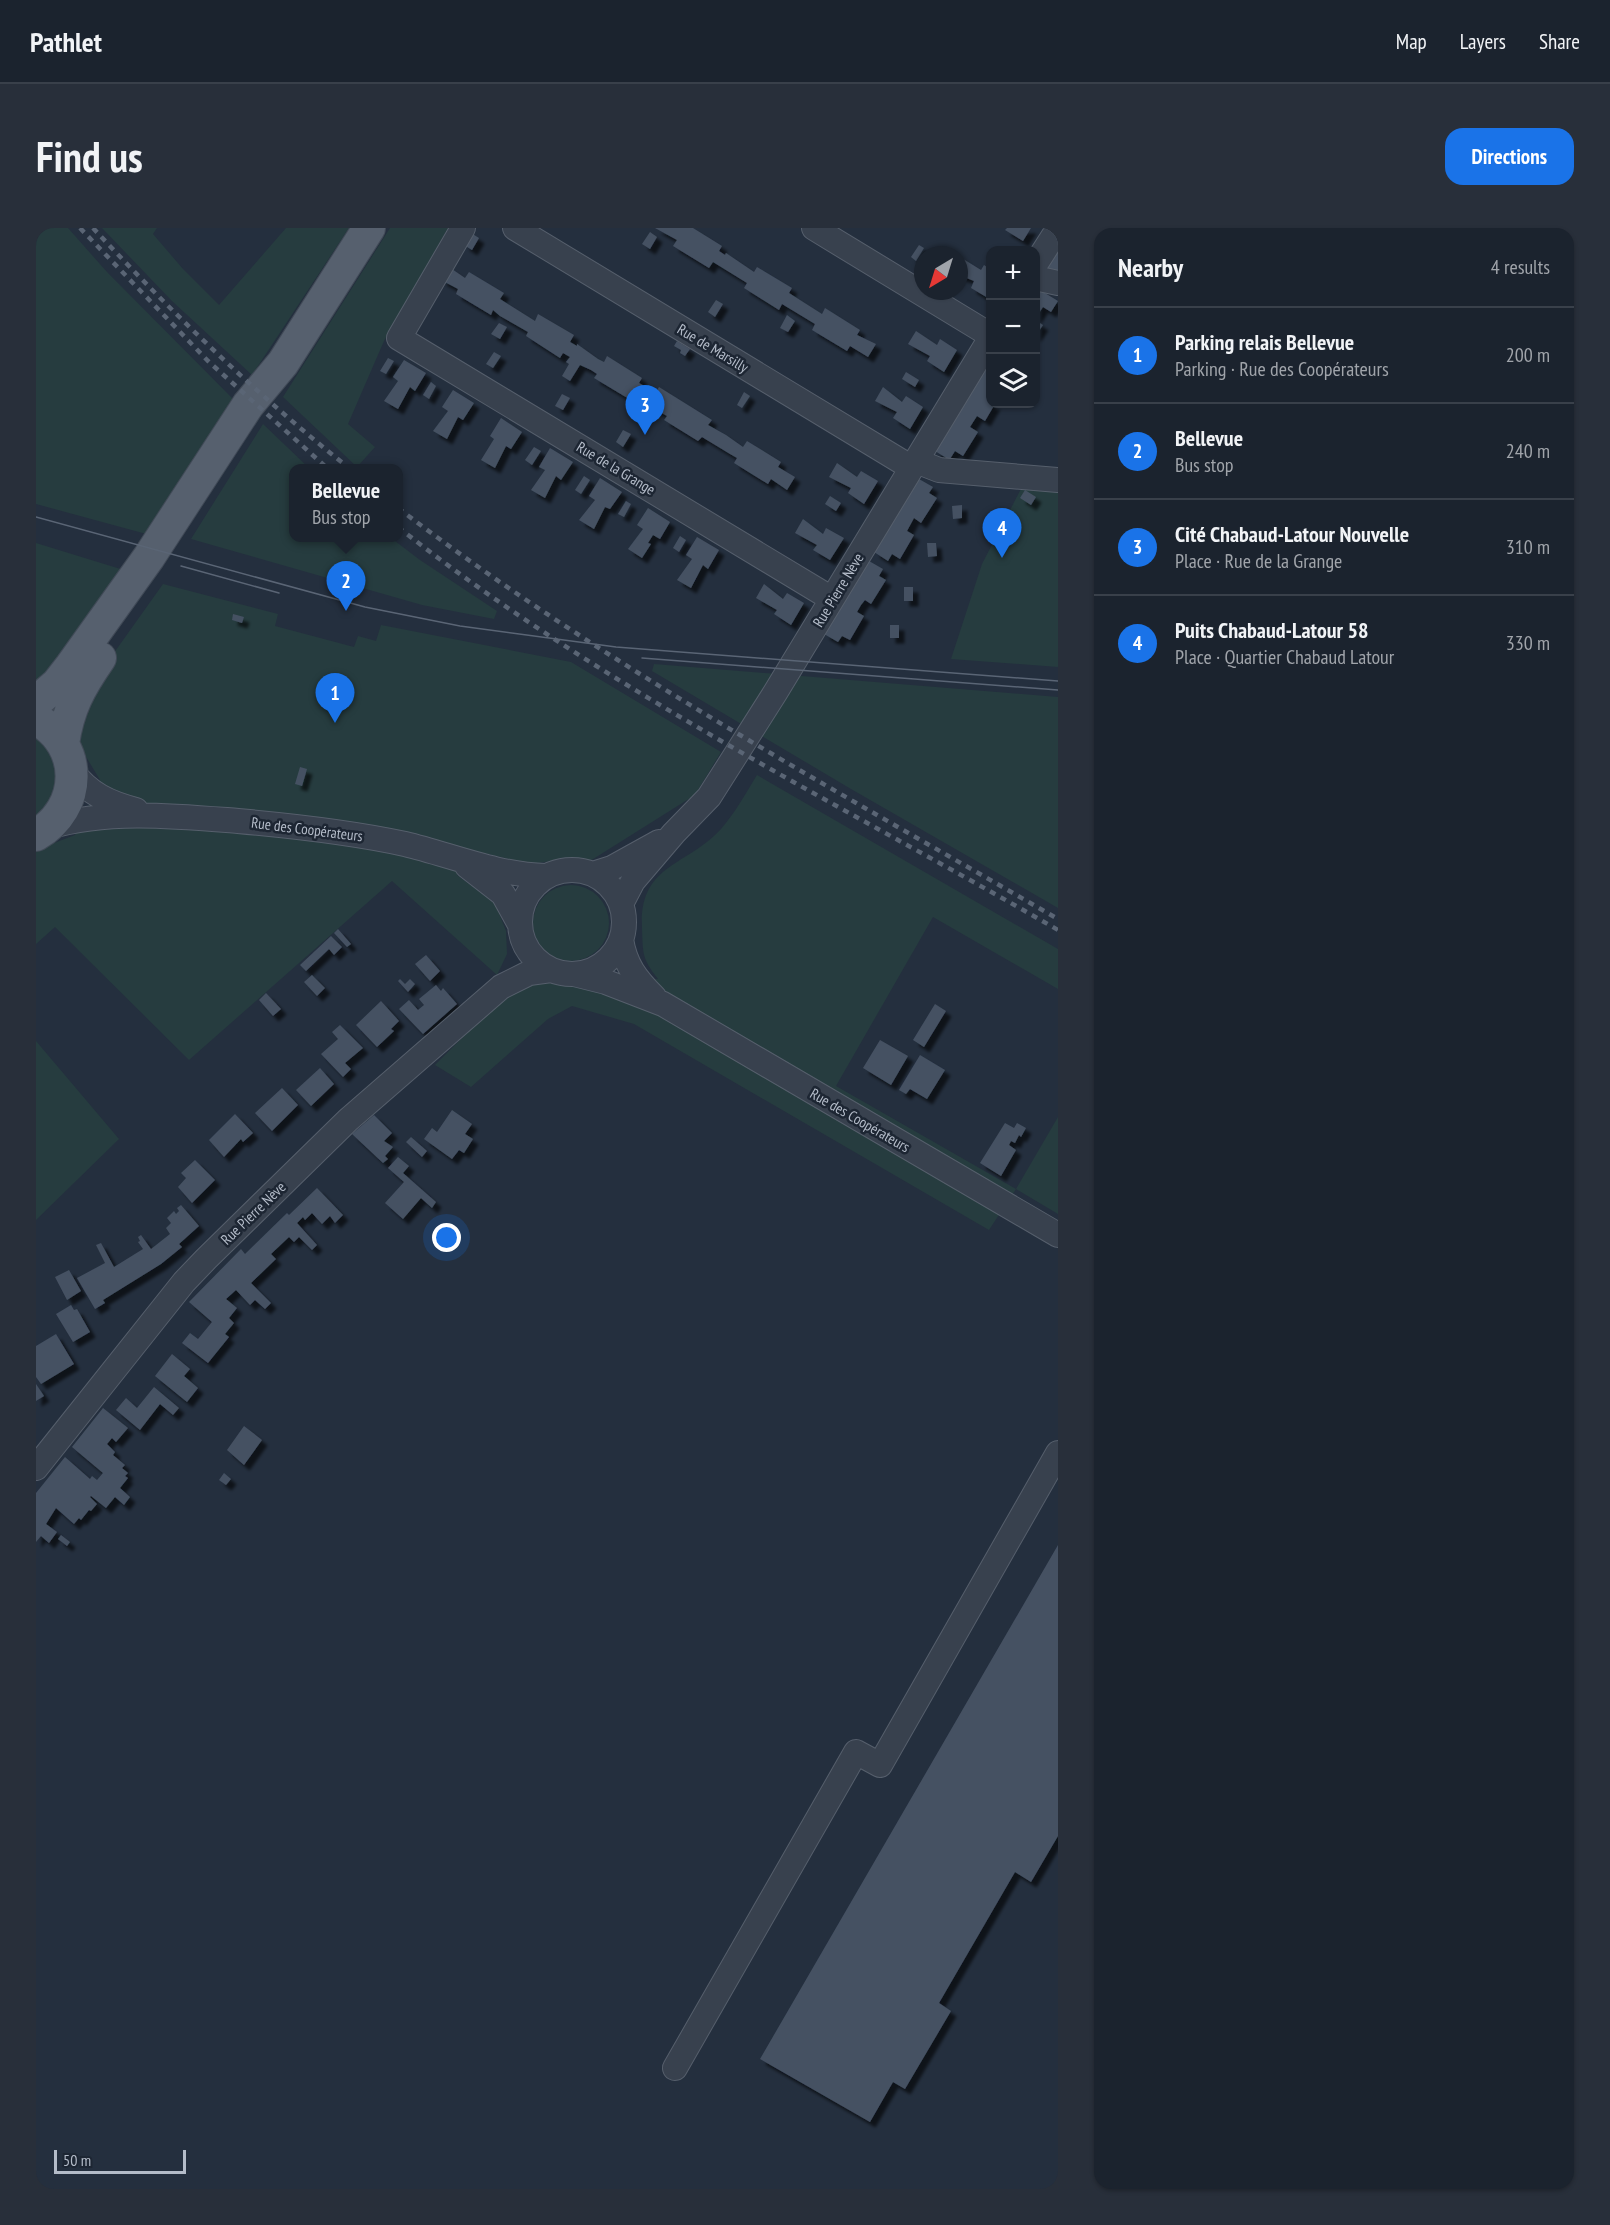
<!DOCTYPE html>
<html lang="en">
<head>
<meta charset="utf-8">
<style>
  body { margin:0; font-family:"PT Sans Narrow",sans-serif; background:#282f3a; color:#f1f3f6 }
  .controls { position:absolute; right:18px; top:18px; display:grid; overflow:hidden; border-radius:12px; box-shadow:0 2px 4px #0004 }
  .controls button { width:54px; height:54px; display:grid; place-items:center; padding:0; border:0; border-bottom:2px solid #39404a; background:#1b232e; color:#f1f3f6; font:30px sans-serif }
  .compass { position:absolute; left:878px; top:18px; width:54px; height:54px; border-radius:50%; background:#1b232e; box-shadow:0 2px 4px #0004; rotate:218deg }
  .scale { position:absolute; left:18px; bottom:15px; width:132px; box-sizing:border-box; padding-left:6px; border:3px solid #b4bcc9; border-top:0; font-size:16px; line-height:21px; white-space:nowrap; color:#b4bcc9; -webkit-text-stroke:4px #1d2633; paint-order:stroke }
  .you { position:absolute; left:411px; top:1010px; width:21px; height:21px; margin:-15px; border:4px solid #fff; border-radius:50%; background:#1a73e8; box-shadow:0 0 0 9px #1a73e833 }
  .badge { display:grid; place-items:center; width:39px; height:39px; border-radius:50%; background:#1a73e8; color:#fff; font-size:20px; font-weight:700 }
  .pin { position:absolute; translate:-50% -50px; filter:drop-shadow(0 2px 3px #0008) }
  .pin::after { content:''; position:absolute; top:32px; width:21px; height:18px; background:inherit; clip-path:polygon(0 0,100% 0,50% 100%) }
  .popup { position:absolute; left:253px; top:236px; width:114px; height:78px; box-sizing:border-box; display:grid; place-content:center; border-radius:12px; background:#1b232e; filter:drop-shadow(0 2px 4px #0005); font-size:20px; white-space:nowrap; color:#a0a4aa }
  .popup b { font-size:22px; color:#f1f3f6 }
  .popup::after { content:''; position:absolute; left:50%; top:100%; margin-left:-12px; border:12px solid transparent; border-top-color:#1b232e }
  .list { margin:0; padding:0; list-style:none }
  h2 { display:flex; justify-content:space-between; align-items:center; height:78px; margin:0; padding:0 24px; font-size:26px }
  h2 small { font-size:20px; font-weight:400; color:#a0a4aa }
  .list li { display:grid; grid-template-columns:39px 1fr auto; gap:18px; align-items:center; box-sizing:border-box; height:96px; padding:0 24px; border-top:2px solid #39404a }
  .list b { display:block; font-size:22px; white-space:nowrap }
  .list p { margin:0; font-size:20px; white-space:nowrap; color:#a0a4aa }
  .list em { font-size:20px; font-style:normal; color:#a0a4aa }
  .icon { flex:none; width:33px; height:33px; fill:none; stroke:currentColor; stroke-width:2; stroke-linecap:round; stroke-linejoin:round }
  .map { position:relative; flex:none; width:1022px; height:1961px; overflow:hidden; border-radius:18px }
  header { display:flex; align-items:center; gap:36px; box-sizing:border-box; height:84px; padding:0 30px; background:#1b232e; border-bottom:2px solid #39404a }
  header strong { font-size:28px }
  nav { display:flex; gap:33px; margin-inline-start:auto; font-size:21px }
  .intro { display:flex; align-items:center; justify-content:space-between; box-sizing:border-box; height:144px; padding:0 36px }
  h1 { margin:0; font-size:42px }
  .button { padding:15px 27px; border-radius:18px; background:#1a73e8; color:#fff; font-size:21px; font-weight:700 }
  main { display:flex; gap:36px; padding:0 36px }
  aside { flex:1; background:#1b232e; border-radius:18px; box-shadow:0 2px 4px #0004 }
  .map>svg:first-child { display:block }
  .green { fill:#263c3f }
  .building { fill:#455162; filter:url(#shadow) }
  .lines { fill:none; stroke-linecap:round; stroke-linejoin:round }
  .minor-casing { stroke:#565f6c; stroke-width:26 }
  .major-casing { stroke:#414a57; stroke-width:34 }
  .minor { stroke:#38414e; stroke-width:24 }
  .major { stroke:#56606e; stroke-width:32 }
  .tram { stroke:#5a6575; stroke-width:1.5 }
  .rail { stroke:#5a6575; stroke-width:4.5; stroke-dasharray:6 6; stroke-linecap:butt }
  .labels { text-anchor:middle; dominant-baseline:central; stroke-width:5; stroke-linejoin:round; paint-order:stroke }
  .street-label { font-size:15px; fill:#b4bcc9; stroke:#1d2633 }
</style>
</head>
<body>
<header>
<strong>Pathlet</strong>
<nav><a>Map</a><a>Layers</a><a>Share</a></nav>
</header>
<div class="intro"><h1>Find us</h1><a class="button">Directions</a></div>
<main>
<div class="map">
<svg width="1022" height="1961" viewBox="0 0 1022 1961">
  <defs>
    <filter id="shadow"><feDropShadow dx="5.5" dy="5.5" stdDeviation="1.5" flood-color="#0009"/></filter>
  </defs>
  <rect width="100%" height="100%" fill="#242f3e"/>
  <path class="green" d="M0,0H32L71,44L200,174L114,307L0,276Z
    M66,0H121L117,6L147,41L183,77L250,0H313L216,147L136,73Z
    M354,0H412L348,113L312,196L339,219L321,239L247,169Z
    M227,196L273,240H258V310H355L384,332L461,383L458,391L386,377L155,311Z
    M988,255L1022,257V439L915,431L946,336Z
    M0,315L91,343L0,467Z
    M127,356L242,386L239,398L318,419L322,408L340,413L345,397L535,434L685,524L659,567L554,633L531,631L494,636L439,623L421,647L459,675L470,703L471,726L461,747L356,653L153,832L19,699L0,716V622L39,607L64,552L40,512L44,478L75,429Z
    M618,436L1022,469V680L815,561L616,443Z
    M0,506L18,525L23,561L0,592Z
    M721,547L1022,721V761L897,689L800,858L980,961L1022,889V986L980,961L953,1002L598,796L536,778L512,791L435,859L399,837L465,771L496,752L531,758L622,751C606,730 607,727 606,700C603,636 650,639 685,601C699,585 710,565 721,547Z
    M497 695a38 38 0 1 1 76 0a38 38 0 1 1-76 0Z
    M0,813L83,911L0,992Z"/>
  <path class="building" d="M619,0H657L686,18L683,23L689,27L690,25L718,44L721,39L756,60L753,65L786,86L789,80L824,102L821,107L840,116L832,129L814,118L811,123L776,102L779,96L746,76L743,82L708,60L711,55L677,34L673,40L637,18L641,12Z
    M971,0H995L987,13L969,2Z
    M614,4L621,9L614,21L606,16Z
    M435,5L443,10L436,22L428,17Z
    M883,17L888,20L880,33L875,29Z
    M1022,21V45L1008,44Z
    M924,29L945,42L948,37L954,41V67L952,70L935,60L938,53L923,47Z
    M413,39L429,50L433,44L468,65L464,71L499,93L502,86L538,107L534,114L541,118V116L562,131L568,134L571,128L606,150L603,155L610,159L620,164L623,159L676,192L672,197L690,207L707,219L711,213L745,234L742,239L759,249L751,262L735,251L732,256L698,235L701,230L694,226L666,209L662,213L628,192L631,188L602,172L603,171L596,167L593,171L558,150L561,146L555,142L544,137L534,153L526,148L533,136L530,134L534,129L527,125L524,130L490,108L492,104L464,88L457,82L455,87L420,66L422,61L405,52Z
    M999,59L1022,73L1015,84L1007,79L999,91Z
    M680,72L687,76L679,89L672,84Z
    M751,87L759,93L752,104L744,100Z
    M999,92L1007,97L999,109Z
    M463,95L471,99L464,111L455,106Z
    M880,103L901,117L904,111L921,122L908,144L891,133L894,128L872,116Z
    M641,113L654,121L649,128L644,125L645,122L638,118Z
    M458,124L465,128L457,140L450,136Z
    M352,130L358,133L350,146L344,143Z
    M368,132L390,145L379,163L374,159L362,181L348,173L362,153L357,149Z
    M954,132V176H959L949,193L941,188L934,199L942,204L927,228L919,223L914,231H912L899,223Z
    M870,144L883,152L879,159L866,151Z
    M395,154L400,158L393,171L387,167Z
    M847,159L866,174L870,168L887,179L874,201L857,190L861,184L839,173Z
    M417,162L438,175L427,192L422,189L411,211L397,203L412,183L406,179Z
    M708,164L714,168L706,180L701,177Z
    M526,166L534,170L527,182L519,178Z
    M465,190L486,204L475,221L470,218L459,240L445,232L458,211L454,208Z
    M587,202L595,206L587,219L580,214Z
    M498,219L505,223L496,237L489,232Z
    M514,220L537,234L525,252L520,248L509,270L495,262L509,242L503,239Z
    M801,235L821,249L825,243L842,253L828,276L812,265L815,260L793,249Z
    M548,248L554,252L545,266L539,262Z
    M564,250L586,264L574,281L569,279L558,301L543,292L559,272L553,268Z
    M883,251L897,259L893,265L901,270L885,295L878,290L871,303L878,307L864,331L856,326L852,333L838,324Z
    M989,262L1000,269L995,277L984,270Z
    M794,268L805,275L800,283L789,276Z
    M590,273L595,276L588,289L582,286Z
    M926,277V290L917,291L916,278Z
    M612,280L634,294L624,311L617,307L612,315L615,316L606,330L592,321L607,301L601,297Z
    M767,291L787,306L790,300L808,310L794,332L777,322L781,317L759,305Z
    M644,308L650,312L643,324L637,320Z
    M661,309L683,322L672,341L667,337L655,360L641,352L656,331L650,327Z
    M891,315H900L901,328L892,329Z
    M833,333L847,341L843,348L850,352L835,376L829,372L825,377L821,384L828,388L814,412L806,408L802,414L788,406Z
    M728,356L747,371L751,365L768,375L755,397L738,386L741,382L720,370Z
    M868,359H877V373H868Z
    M197,386L208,389L206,395L196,392Z
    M854,397H863V410H854Z
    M264,539L271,541L266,558L259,556Z
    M302,701L315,716L311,719L298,705Z
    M295,708L306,719L298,727L293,721L270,743L264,737Z
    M390,727L404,743L394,753L379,736Z
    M276,747L289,760L281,768L268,754Z
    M364,751L369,756L374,751L379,756L372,764L362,753Z
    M400,757L405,763L407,760L421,776L387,806L363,781L373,772L382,782L388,777L383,771Z
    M230,765L245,781L237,788L223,772Z
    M345,773L363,793L355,801L358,803L341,819L320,797Z
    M899,776L910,783L888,819L877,812Z
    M304,797L327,820L309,835L315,841L307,849L285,826L302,811L296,804Z
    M844,812L872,828L855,857L827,840Z
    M884,827L909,842L891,871L874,861L870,866L863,862Z
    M284,840L298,856L275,878L260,862Z
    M246,860L262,877L236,903L219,885Z
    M416,882L436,896L429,906L437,911L428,925L423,922L416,931L388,911L396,900L401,904Z
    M199,886L217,905L207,914L205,911L188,929L173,912Z
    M338,887L356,905L348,913L357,919L349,928L352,931L347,935L316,906Z
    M969,895L978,900L981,895L990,900L985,909L983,907L979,915L975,913L973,917L980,922L965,948L944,935Z
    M375,909L391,923L386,929L370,914Z
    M362,929L373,938L367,945L400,974L396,980L385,970L367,991L349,975L368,954L352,940Z
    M159,932L179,952L156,975L142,959L150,950L145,945Z
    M281,960L307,987L299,995L294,988L286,996L276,985L269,992L267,989L261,995L281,1017L276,1022L263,1009L258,1014L253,1009L235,1026L240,1031L215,1055L235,1075L229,1081L219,1072L214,1077L200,1062L190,1071L201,1080L193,1090L198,1095L189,1106L193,1109L172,1135L146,1115L154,1105L162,1111L176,1094L153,1074L205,1021L209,1026L251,985L253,987Z
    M145,977L163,998L143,1016L146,1019L125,1036L67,1072L69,1075L59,1081L41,1050L69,1035L60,1017L65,1015L78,1039L107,1021L102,1014L104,1013L102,1009L105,1007L115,1021L134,1006L130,1000L135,995L131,990L138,983L140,986L143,983L141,980Z
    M33,1042L45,1063L31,1072L19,1049Z
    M35,1077L38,1082L41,1081L54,1104L37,1114L20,1086Z
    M20,1106L38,1136L5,1156L0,1149V1118Z
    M136,1126L154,1141L148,1148L162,1160L151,1174L119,1148Z
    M0,1156L8,1168L0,1173Z
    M118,1159L143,1180L137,1187L124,1176L104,1202L80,1182L90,1170L101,1180Z
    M67,1180L92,1200L80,1214L76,1210L71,1216L79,1224L77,1227L89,1237L86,1240L92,1245L89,1248L92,1250L84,1260L94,1269L88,1277L79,1269L70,1280L55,1268L54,1269L61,1276L55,1283L53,1282L45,1292L43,1290L38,1296L20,1280L10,1296L21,1304L13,1315L5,1308L0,1314V1265L29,1229L54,1251L56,1248L61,1252L67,1245L36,1219Z
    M208,1198L226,1212L208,1237L191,1222Z
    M188,1245L195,1251L190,1257L183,1252Z
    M25,1307L34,1314L31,1318L22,1311Z
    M1022,1317V1608L995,1654L979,1644L903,1775L915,1783L869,1861L857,1854L834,1894L724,1831Z"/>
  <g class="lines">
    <g class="minor-casing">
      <path id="minor" d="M427,0L363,110L796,371
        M479,0L876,240
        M778,0L954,107
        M999,37L1022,1
        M999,50L1022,55
        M880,233L903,242L1022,252
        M36,543C53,566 73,575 100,582
        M12,599C73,581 140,588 202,593C258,598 314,604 369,616C415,627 461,647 510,648
        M431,638L467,666L483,695
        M484 694a52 52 0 1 1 104 0a52 52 0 1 1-104 0Z
        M557,646L576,640L623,614
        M585,676L597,653L638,605L673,569L739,465L954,111
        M585,711C589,737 600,751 618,769
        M538,746L570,754L627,776L1022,1007
        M0,1240L148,1054L170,1031L312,892L465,759L493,745L515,742
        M639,1840L820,1524L844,1537L1022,1225"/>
    </g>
    <g class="major-casing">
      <path id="major" d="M0,474L21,456L35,438L113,329L212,177L247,135L333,0
        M0,491C48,517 47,580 0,607
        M27,516C32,480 44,459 64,430"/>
    </g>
    <use href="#minor" class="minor"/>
    <use href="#major" class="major"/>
    <path class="tram" d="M0,289L329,379L424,398L580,419L1022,453
      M145,338L243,365
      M606,430L1022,462"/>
    <path class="rail" d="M44,0L172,133L291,240
      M57,0C137,86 222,168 313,240
      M362,280C569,438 798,561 1022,691
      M362,299C565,460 799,573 1022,702"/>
  </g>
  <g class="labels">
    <g class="street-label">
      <text transform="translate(677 120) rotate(31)">Rue de Marsilly</text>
      <text transform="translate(580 240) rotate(31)">Rue de la Grange</text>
      <text transform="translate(802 362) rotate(-59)">Rue Pierre Nève</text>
      <text transform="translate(271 601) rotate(7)">Rue des Coopérateurs</text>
      <text transform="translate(824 892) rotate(30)">Rue des Coopérateurs</text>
      <text transform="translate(217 985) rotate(-44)">Rue Pierre Nève</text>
    </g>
  </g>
</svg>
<div class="controls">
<button>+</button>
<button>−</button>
<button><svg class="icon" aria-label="layers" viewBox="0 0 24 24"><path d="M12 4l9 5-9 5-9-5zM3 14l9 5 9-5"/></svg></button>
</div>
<svg class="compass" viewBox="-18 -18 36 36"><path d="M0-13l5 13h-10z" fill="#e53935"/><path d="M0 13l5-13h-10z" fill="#a0a4aa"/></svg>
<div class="scale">50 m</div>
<div class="you"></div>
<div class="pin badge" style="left:299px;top:495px">1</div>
<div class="pin badge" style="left:310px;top:383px">2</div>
<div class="popup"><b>Bellevue</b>Bus stop</div>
<div class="pin badge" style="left:609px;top:207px">3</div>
<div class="pin badge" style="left:966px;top:330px">4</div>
</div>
<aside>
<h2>Nearby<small>4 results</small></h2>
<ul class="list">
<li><span class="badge">1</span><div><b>Parking relais Bellevue</b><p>Parking · Rue des Coopérateurs</p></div><em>200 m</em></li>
<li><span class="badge">2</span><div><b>Bellevue</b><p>Bus stop</p></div><em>240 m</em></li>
<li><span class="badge">3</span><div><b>Cité Chabaud-Latour Nouvelle</b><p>Place · Rue de la Grange</p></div><em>310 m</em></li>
<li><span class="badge">4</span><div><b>Puits Chabaud-Latour 58</b><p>Place · Quartier Chabaud Latour</p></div><em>330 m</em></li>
</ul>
</aside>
</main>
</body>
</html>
